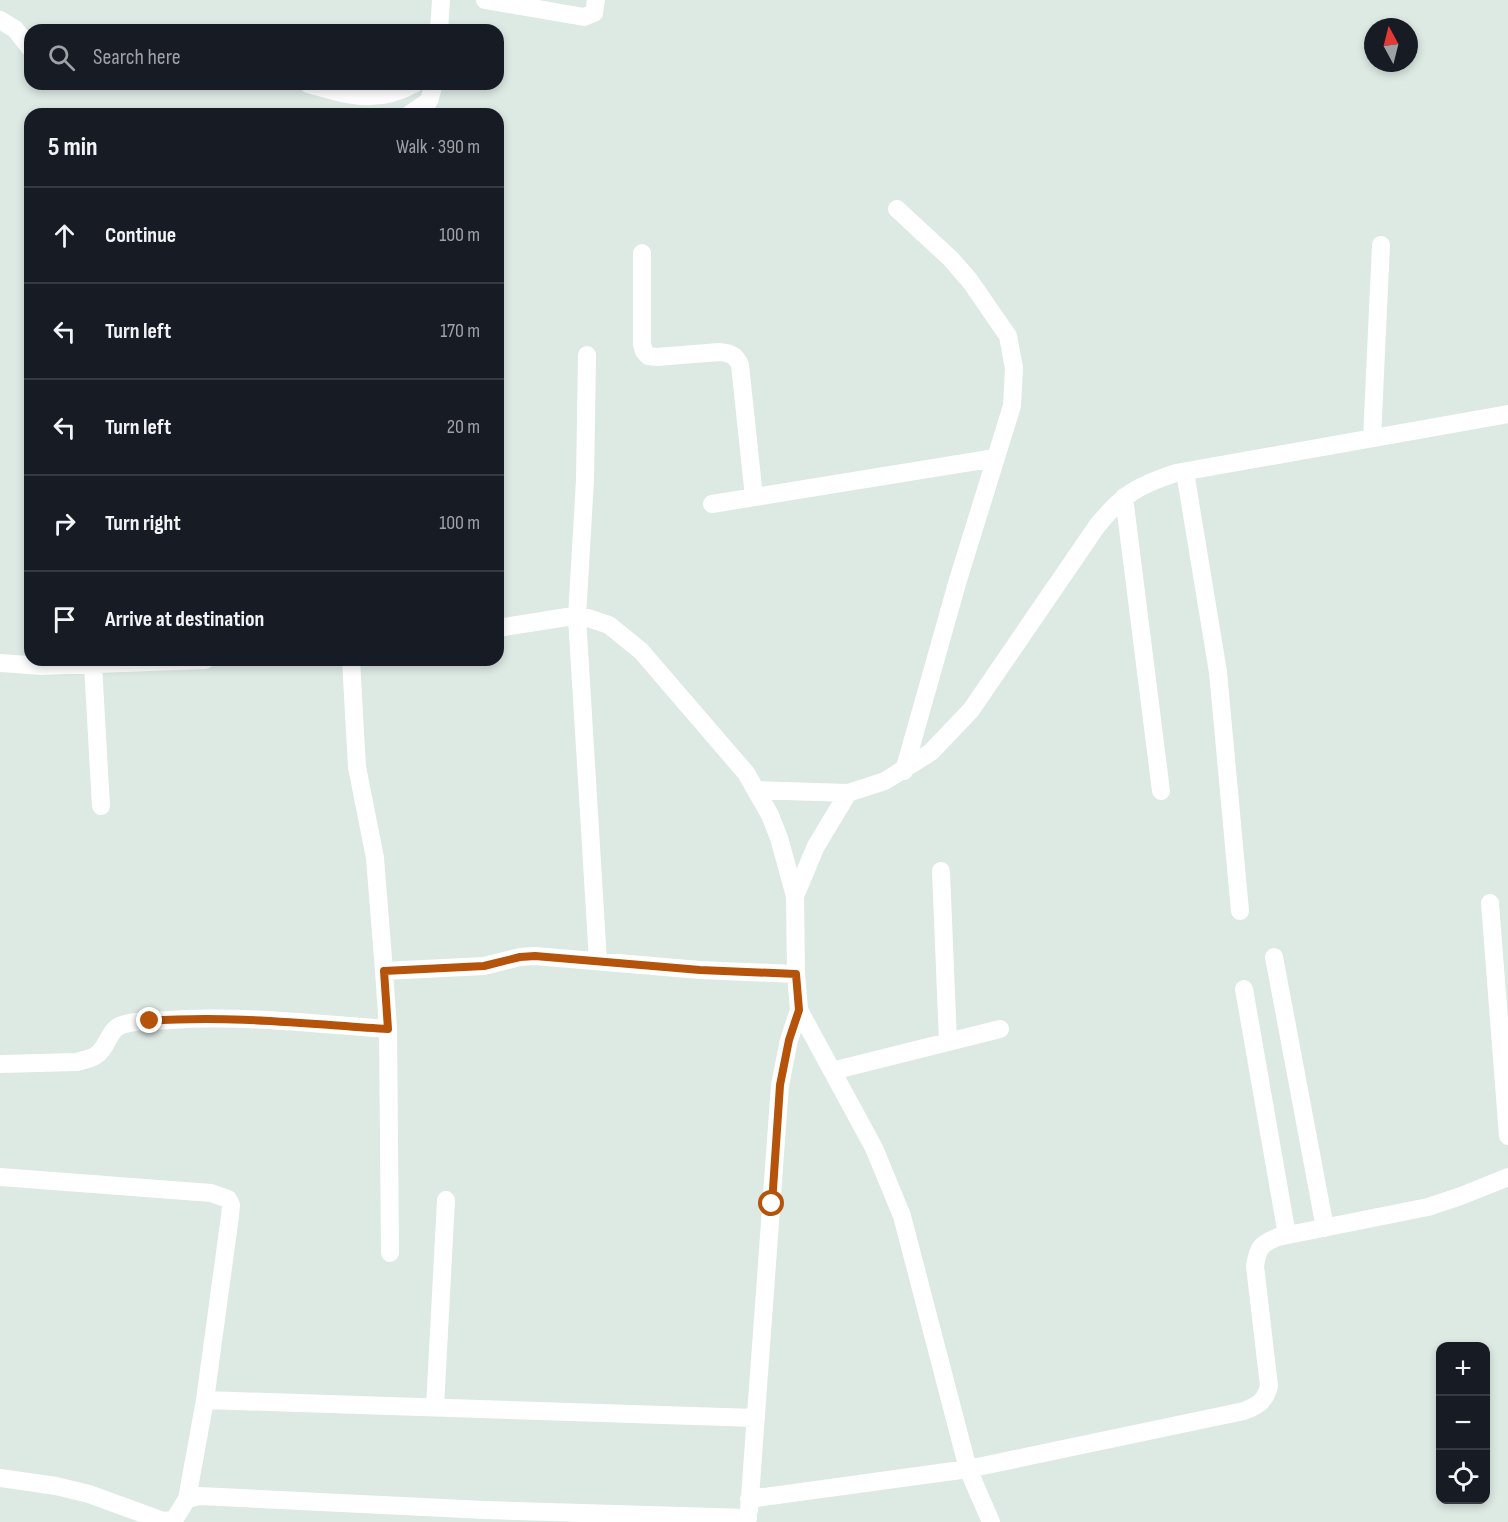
<!DOCTYPE html>
<html lang="en">
<head>
<meta charset="utf-8">
<style>
  body { margin:0; font-family:"Sofia Sans Condensed",sans-serif; background:#20242c; color:#f1f3f6 }
  .controls { position:absolute; right:18px; bottom:18px; display:grid; overflow:hidden; border-radius:12px; box-shadow:0 3px 9px #0003 }
  .controls button { width:54px; height:54px; display:grid; place-items:center; padding:0; border:0; border-bottom:2px solid #363941; background:#171b24; color:#f1f3f6; font:30px sans-serif }
  .compass { position:absolute; left:1364px; top:18px; width:54px; height:54px; border-radius:50%; background:#171b24; box-shadow:0 3px 9px #0003; rotate:353deg }
  .stop { position:absolute; width:18px; height:18px; margin:-14px; border:4px solid #b45309; border-radius:50%; background:#fff }
  .stop.end { background:#b45309; border-color:#fff; box-shadow:0 2px 6px #0008 }
  .list { margin:0; padding:0; list-style:none }
  h2 { display:flex; justify-content:space-between; align-items:center; height:78px; margin:0; padding:0 24px; font-size:26px }
  h2 small { font-size:20px; font-weight:400; color:#9ea1a6 }
  .list li { display:grid; grid-template-columns:39px 1fr auto; gap:18px; align-items:center; box-sizing:border-box; height:96px; padding:0 24px; border-top:2px solid #363941 }
  .list b { display:block; font-size:22px; white-space:nowrap }
  .list em { font-size:20px; font-style:normal; color:#9ea1a6 }
  .icon { flex:none; width:33px; height:33px; fill:none; stroke:currentColor; stroke-width:2; stroke-linecap:round; stroke-linejoin:round }
  .map { position:relative; flex:none; width:1508px; height:1522px; overflow:hidden }
  .search { position:absolute; background:#171b24; box-shadow:0 3px 9px #0003; left:24px; top:24px; width:480px; height:66px; display:flex; align-items:center; gap:15px; box-sizing:border-box; padding:0 21px; border-radius:18px; color:#9ea1a6; font-size:22px }
  .panel { position:absolute; background:#171b24; box-shadow:0 3px 9px #0003; left:24px; top:108px; width:480px; height:558px; border-radius:18px }
  .map>svg:first-child { display:block }
  .lines { fill:none; stroke-linecap:round; stroke-linejoin:round }
  .street { stroke:#fff; stroke-width:18 }
  .route { stroke:#b45309; stroke-width:8 }
</style>
</head>
<body>
<div class="map">
<svg width="1508" height="1522" viewBox="0 0 1508 1522">
  <rect width="100%" height="100%" fill="#dde9e3"/>
  <g class="lines">
    <path class="street" d="M485,0L584,17L594,13L596,0
      M0,20L15,29L30,48
      M439,30L441,0
      M308,84C349,95 374,105 414,84
      M410,114L429,101L434,84
      M897,209L951,259L970,281L1008,336L1014,368L1012,406L958,580L904,771
      M642,253V344L644,351L648,356L657,357L719,352C730,353 736,355 740,365L754,497
      M587,355L585,480L577,617L598,961
      M1372,438L1381,245
      M1185,472L1218,672L1240,911
      M1124,497L1161,791
      M712,504L995,458
      M498,628L567,617L588,618L609,625L641,651L746,773L770,815L779,838L795,896L796,974L799,1010L874,1148L902,1216L968,1469L991,1522
      M351,660L357,767L375,858L384,971L388,1029L390,1253
      M0,663L42,666L205,660
      M93,665L101,806
      M756,790L848,793L885,781L931,752L971,710L1097,526C1122,495 1138,485 1176,473L1508,414
      M941,871L948,1042
      M795,896L816,846L848,793
      M1490,903L1508,1136
      M1274,957L1325,1228
      M384,971L484,966L520,957L535,956L700,970L796,974
      M1244,989L1287,1235
      M0,1064L77,1062C83,1060 90,1059 95,1056C109,1048 107,1028 125,1024C140,1020 156,1021 171,1020C243,1015 316,1024 388,1029
      M832,1071L1000,1029
      M0,1177L211,1193L228,1199L231,1205L230,1216L205,1400
      M435,1407L446,1200
      M0,1478L56,1486L89,1494L163,1521L174,1520L187,1499L200,1496L485,1510L748,1518
      M187,1499L205,1400L756,1418
      M749,1499L968,1469L1244,1411C1259,1405 1265,1401 1269,1386L1255,1266C1258,1247 1261,1244 1278,1237L1428,1207L1461,1196L1508,1177
      M749,1511L780,1085L789,1040L799,1010"/>
  </g>
  <g class="lines">
    <path class="route" d="M150,1021C229,1015 308,1024 388,1029L384,971L484,966L520,957L535,956L700,970L796,974L799,1010L789,1040L780,1085L772,1204"/>
  </g>
</svg>
<div class="controls">
<button>+</button>
<button>−</button>
<button><svg class="icon" aria-label="locate" viewBox="0 0 24 24"><circle cx="12" cy="12" r="6"/><path d="M12 2v4M12 18v4M2 12h4M18 12h4"/></svg></button>
</div>
<svg class="compass" viewBox="-18 -18 36 36"><path d="M0-13l5 13h-10z" fill="#e53935"/><path d="M0 13l5-13h-10z" fill="#9ea1a6"/></svg>
<div class="stop" style="left:772px;top:1204px"></div>
<div class="stop end" style="left:150px;top:1021px"></div>
<div class="search"><svg class="icon" aria-label="search" viewBox="0 0 24 24"><circle cx="10" cy="10" r="6"/><path d="M15 15l6 6"/></svg>Search here</div>
<section class="panel">
<h2>5 min<small>Walk · 390 m</small></h2>
<ul class="list">
<li><svg class="icon" aria-label="ahead" viewBox="0 0 24 24"><path d="M12 20V5M6 11l6-6 6 6"/></svg><div><b>Continue</b></div><em>100 m</em></li>
<li><svg class="icon" aria-label="left" viewBox="0 0 24 24"><path d="M17 20v-9H6M10 6l-5 5 5 5"/></svg><div><b>Turn left</b></div><em>170 m</em></li>
<li><svg class="icon" aria-label="left" viewBox="0 0 24 24"><path d="M17 20v-9H6M10 6l-5 5 5 5"/></svg><div><b>Turn left</b></div><em>20 m</em></li>
<li><svg class="icon" aria-label="right" viewBox="0 0 24 24"><path d="M7 20v-9h11M14 6l5 5-5 5"/></svg><div><b>Turn right</b></div><em>100 m</em></li>
<li><svg class="icon" aria-label="arrive" viewBox="0 0 24 24"><path d="M6 21V4h12l-3 4 3 4H6"/></svg><div><b>Arrive at destination</b></div></li>
</ul>
</section>
</div>
</body>
</html>
